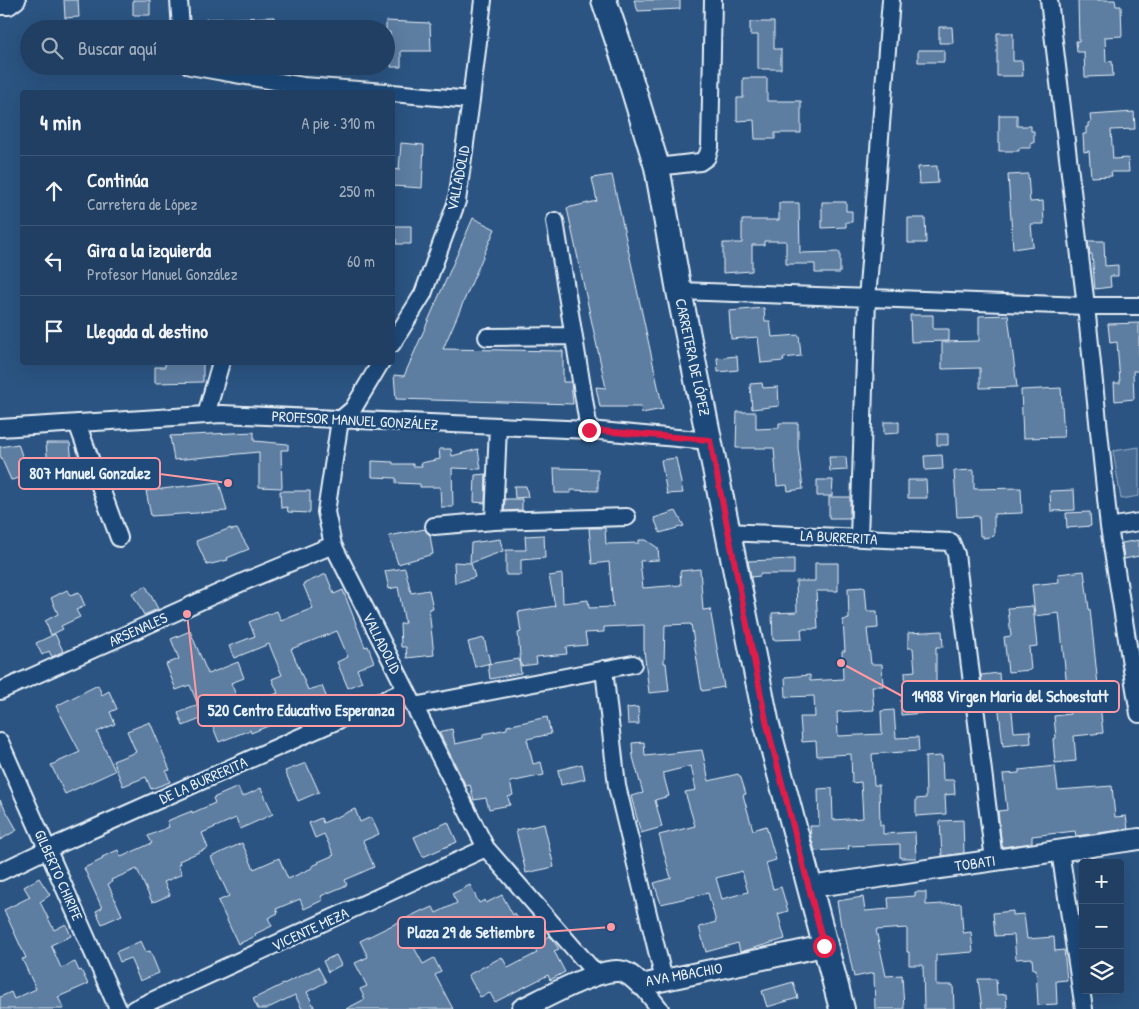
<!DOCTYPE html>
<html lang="es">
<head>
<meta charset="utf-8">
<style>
  body { margin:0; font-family:"Patrick Hand",sans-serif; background:#2d4a6b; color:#f1f3f6 }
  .controls { position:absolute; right:15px; bottom:15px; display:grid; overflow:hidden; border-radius:5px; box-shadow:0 5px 20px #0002 }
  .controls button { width:45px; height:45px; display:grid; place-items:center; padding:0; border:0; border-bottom:1px solid #3d5877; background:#203f62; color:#f1f3f6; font:25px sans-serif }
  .stop { position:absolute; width:15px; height:15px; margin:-11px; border:4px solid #e11d48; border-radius:50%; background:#fff }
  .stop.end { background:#e11d48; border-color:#fff; box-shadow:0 1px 5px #0008 }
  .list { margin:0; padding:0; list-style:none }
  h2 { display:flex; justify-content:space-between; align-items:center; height:65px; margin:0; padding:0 20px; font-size:21px }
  h2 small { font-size:16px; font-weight:400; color:#a2afbe }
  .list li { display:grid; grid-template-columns:32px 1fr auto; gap:15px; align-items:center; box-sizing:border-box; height:70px; padding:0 20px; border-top:1px solid #3d5877 }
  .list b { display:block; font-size:19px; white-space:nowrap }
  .list p { margin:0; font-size:16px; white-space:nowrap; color:#a2afbe }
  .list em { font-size:16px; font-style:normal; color:#a2afbe }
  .icon { flex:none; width:28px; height:28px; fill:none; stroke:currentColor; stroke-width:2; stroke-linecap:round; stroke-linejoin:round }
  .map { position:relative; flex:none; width:1139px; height:1009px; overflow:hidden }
  .search { position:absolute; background:#203f62; box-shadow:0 5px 20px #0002; left:20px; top:20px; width:375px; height:55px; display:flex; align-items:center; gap:12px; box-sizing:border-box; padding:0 18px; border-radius:28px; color:#a2afbe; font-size:19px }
  .panel { position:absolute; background:#203f62; box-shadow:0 5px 20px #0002; left:20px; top:90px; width:375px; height:275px; border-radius:5px }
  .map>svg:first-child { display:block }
  .green { fill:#476b93; stroke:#98aec6 }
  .building { fill:#5d7da1; stroke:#e8f1f8; fill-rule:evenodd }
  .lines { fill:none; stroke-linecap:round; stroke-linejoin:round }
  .minor-casing { stroke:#e8f1f8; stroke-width:20 }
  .tertiary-casing { stroke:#e8f1f8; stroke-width:24 }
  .secondary-casing { stroke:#e8f1f8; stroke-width:28 }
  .minor { stroke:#1f4a7a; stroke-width:16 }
  .tertiary { stroke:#1f4a7a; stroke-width:20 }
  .secondary { stroke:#1f4a7a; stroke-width:24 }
  .route { stroke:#e11d48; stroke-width:6 }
  .labels { text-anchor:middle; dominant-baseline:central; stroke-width:5; stroke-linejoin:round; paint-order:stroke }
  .street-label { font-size:15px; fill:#e8f1f8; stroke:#1f4a7a }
  .leader { fill:none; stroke:#ff9aa2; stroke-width:2 }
  .callout-dot { fill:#ff9aa2; stroke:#1f4a7a; stroke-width:2 }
  .callout { fill:#1f4a7a; stroke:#ff9aa2; stroke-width:2 }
  .callout-label { font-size:16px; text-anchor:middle; font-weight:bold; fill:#e8f1f8 }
</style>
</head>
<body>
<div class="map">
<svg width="1139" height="1009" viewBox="0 0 1139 1009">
  <rect width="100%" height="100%" fill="#2b5482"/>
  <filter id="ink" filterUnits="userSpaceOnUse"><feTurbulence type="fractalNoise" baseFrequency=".02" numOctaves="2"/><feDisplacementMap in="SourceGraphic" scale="10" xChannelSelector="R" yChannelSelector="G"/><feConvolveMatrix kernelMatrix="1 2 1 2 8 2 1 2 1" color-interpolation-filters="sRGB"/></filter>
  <g filter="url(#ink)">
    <path class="green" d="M1139,447V496L1121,499L1113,451Z"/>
    <path class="building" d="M64,0H78L79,17L65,18Z
      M133,0H150V15H133Z
      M634,0H680V9L638,11Z
      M1078,0H1115L1116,6H1121L1122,36L1105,37L1106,62L1112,61L1113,76L1085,77L1084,52H1077L1076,41H1079Z
      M274,17L275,29H206V19Z
      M386,21L430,23L431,51H401V67H391L390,32H386Z
      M750,22H774V49H781V69H758V35H750Z
      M939,27H952L953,43H939Z
      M997,33H1013V61H1022L1023,76H997Z
      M918,50H944V62H918Z
      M743,78H767V101H801V133H775V139H755L754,120L737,121V98H743Z
      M1134,112L1135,129L1111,130L1113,159L1128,158L1129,172H1111L1112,176L1091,177L1089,151L1084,152L1083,134H1086V127H1088V123L1091,122L1090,115Z
      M999,115H1017V126H1031V131H1034V143H1031V148H1019V151H999Z
      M401,143L424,145L422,188L392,186V169L399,170Z
      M937,166L938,183L919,184L918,167Z
      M1028,174L1030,202L1043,201L1044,224H1031L1033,246L1013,249L1008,175Z
      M612,175L663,409L642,413L641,407H600L596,387L606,388L567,208L597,201L592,178Z
      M822,202H846V211H852V222H846V227L822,228Z
      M779,203H799L800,253L840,252V273H815V264H786V241H764V245H752V271L723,273V243H742V220H779Z
      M473,218L495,229L443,349L563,351V382H571L573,404L396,399L394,375L404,376Z
      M908,218H925L926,243H908Z
      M392,226H411V244H396V239H392Z
      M1088,241H1104L1105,266L1118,265V276H1110L1111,287L1095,289L1092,254H1090Z
      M764,308L765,321H770L772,337L799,335L801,356L783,358L784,361L761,363L758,337L731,339L729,311Z
      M910,315H933V329H949V341L911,342Z
      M1008,315L1017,387L980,388V368L942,369V342L979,341V316Z
      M1139,323V371H1133L1134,399L1115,401L1114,383H1120L1117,342L1110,343L1108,324Z
      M737,356L738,370L718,372L717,358Z
      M165,362H203V382L155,383V367H165Z
      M762,383L763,388L778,387L779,406L752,409L750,384Z
      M1061,388L1064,437L1023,438L1021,390Z
      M737,412H756V429L779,428V423H798V448L803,489L788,491L787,485L777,486L774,448H736Z
      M884,422H899V433L884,434Z
      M254,432V441L288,444V450H281L282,488L259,487V452L174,460L170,436Z
      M937,434H948V445H937Z
      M46,443H70L74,482L49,480Z
      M18,444L29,476L11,480L0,455V447Z
      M439,449H451L452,456L478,449L481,469L452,468L453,507H441L440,487H420V484L396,483V478L372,477V461L393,462V464H413V466H422L421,463L440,459Z
      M942,455L943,469L925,470L924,456Z
      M829,457H846L847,470L830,471Z
      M676,458L683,493L667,494L661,460Z
      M554,468L598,469V491L571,490V493H555Z
      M974,470V489L1021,488L1022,513L994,514V536L983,538V536H980L979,516L957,517L954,471Z
      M486,474L485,503L474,502L475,475Z
      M817,480H833L832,496H817Z
      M908,480H926L927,498H908Z
      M219,482L227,511L151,516L146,491Z
      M514,486H526L528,497L515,498Z
      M1074,490L1075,510L1051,511L1050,491Z
      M280,491H310V513L288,512L287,507L281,508Z
      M829,497H850V518H829Z
      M505,499H522V510L504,511Z
      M676,511L684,526L660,533L654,518Z
      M1090,512L1091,526L1067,528L1066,513Z
      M231,528V530L237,529L249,549L227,558L228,560L207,565L196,541Z
      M589,528H605L606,544L639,543V540H646L658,548L659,560L640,561L643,588L681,585L680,571L700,569L703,610L710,609L724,687L702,691L691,624L665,625L664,663H666L669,691L649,693L644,650V625L604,627V632L585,633L587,645L566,647L567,654L536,657L537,664L521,666L518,633L521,632L518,612L555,606L549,576L562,574L563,603L588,600L589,608L613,607L609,562L592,564Z
      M425,529L430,535L433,554L398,564L389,536Z
      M544,535L545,558L521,560V575H506V550H526L525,536Z
      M500,539L503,551L471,563L475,577L455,583L454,562L470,563L471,543Z
      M1139,540V556L1124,559L1122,543Z
      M794,559V574H760V576L751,577L748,561Z
      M815,563H838V591H816L818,629H801L802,639L773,640L772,613L797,612L796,581H815Z
      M405,568L411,593L429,590L433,608L429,609L434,655L407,658L406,647H401L400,624L405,623L398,587L389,589L385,571Z
      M1084,571L1089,609H1090L1103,733L1074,736L1076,761L1055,763L1053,739L1056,738L1054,716L1070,714L1059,613L1035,616L1032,585L1059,582L1058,574Z
      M326,574L334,594L343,590L365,647L368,646L374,662L357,669L362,682L348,688L337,662L348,657L337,631L291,649L308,690L322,686L328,701L306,709L307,712L289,720L288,718L251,733L250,730L219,742L211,722L206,724L203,718L183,726L178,713L198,705L190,685L176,690L166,664L179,659L171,639L190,631L208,674L238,662L244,678L231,683L241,707L278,693L272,679L282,675L269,644L234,658L229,646L255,636L249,622L277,611L281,621L313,608L303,584Z
      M146,586L158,609L144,615L132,593Z
      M865,587L867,611H877L878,628L867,629L871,664H882L883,686H872L874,710L837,712L838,736L882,734L881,711L894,710L896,738L918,737L919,751L872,754L874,785H879L880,825H883V834L915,832L916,858H900V844L848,846L849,849L815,851L811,837L810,826H819L818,789L832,788L833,820L863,818L861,782L852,783L851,754L817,756L816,741L802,742L800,717H815L814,696L786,697L785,677L810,675V681L843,679L842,651H845L843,620L849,619L848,588Z
      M67,590L70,595L79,592L85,606L76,610L80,617L61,626L63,629L51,635L45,621L58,614L51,598Z
      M1033,606L1037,646L1029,647L1031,670L1008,672L1004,637L1011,636L1008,608Z
      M942,631L943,647H936V694L922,695L923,713L901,715V700L906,699L905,672L915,671L913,648H908V633Z
      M55,634L63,651L52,657L49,651L42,655L36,643Z
      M484,638L490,663L475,667L468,642Z
      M519,659L521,673L490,679L488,664Z
      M999,673L1001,700L984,701L981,675Z
      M98,685L102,695L109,691L117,709L110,712L115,724L97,732L115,771L65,794L51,765L80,752L56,706Z
      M1011,702L1014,732L1030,731L1031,743L1003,746L998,703Z
      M638,707L639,724H628L627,708Z
      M547,717L551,734L527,739L533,764L541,762L544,775L510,782L513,795L508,797L510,805L489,809L486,798L474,800L470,785L466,786L439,732L452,729L455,744L483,738V734L507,729V726Z
      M150,722L170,770L166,771L170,782L151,789L146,777L123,786L113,761L136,752L127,731Z
      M644,742L645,756L702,750L709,781L738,774L741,778L746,794L743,795L753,830L766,826L776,860L766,863L773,889L781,887L788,911L778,914L785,939L740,952L738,943L706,952L699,927L716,922L708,893L661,904L654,883L671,878L659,835L695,826L685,792L696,790L691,766L663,773L669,796L655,800L662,827L641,833L631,796L643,793L633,757L632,743ZM742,871L748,892L722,899L716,878Z
      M942,756L943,780H954L955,794L945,795L946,814L916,816V799L926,798L925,757Z
      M306,763L319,792L298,801L285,771Z
      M582,764L585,779L561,785L558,770Z
      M1055,766L1058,790L1112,786L1115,817L1126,816L1128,829L1076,836L1075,831L1032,836V843L1002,847L998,811L1007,810L1003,774L1019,773V770Z
      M238,787L242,797L261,788L273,814L240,829L236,818L202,833L208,848L179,861L180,864L178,865L182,874L164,882L170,895L156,901L152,902L137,869L111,880L112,882L108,884L122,915L102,924L96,911L102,908L84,868L103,859L102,857L118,850L121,857L152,843L148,836L169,827L167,821L192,811V813L215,803L213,798Z
      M0,800L17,830L0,840Z
      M355,809L360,822L371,817L379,834L363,841L374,867L345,880L347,885L321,896L323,900L304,909L300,899L276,909L278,913L268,918L272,926L255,934L256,936L238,944L218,901L229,896L211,857L242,843L254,869L279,858L288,879L312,868V866L319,863L318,862L334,855L324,834L315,838L309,823L321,818L323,823Z
      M963,820L964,853L942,856L940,821Z
      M448,822L457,842L423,857L414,837Z
      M544,824L554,867L526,873L516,830Z
      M39,878L50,895L40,902L54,930L66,924L71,936L51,945L61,968L75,962L79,971L81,970L88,984L58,997L64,1009H0V997L11,992L14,999L36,989L22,959L26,958L4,910L30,897L24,887Z
      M470,885L479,903L485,900L486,903L502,895L513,915L515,913L526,934L509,943L497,920L493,922L491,918L455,936L449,924L446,926L444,922L410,940L423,964L434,958L441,972L435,975L453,1009H346L365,999L360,989L367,986L355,963L368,957L360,941L423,910L424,911L433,907L436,913L457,903L452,894Z
      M915,892H926V905L961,903L963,933L971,932L973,952L936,955V985H953L954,1009H924L923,965H909V952H907V928L876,930L886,976L902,975L904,1009H875L874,973L854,977L843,926H841L837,901L863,897L865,911L889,909L888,898L915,896Z
      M1013,911V915L1024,914L1027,939L1054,937L1055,951L1064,950L1067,980L1056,981L1057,1004L1038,1005L1036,969H1033L1032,958L1016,959L1014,935L995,936L993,913Z
      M550,936L559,949L554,951L565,972L550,980L548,975L495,1002L490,993L480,997L468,975L502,957L508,968L537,953L533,944Z
      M141,941L146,952L150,951L159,973L140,981L130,958L120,962L116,952Z
      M336,955L341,965L328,972L323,961Z
      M318,967L326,982L307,992L315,1009H302L295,995L266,1009H258L253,999Z
      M978,979H996L997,995L1006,994L1007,1009H982Z
      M793,982L798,998L767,1007L762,991Z"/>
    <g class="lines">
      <g class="minor-casing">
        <path id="minor" d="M179,0L181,29
          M1049,0L1086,306L1109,527L1139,714
          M0,6H9L17,0
          M190,66L303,86L386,92
          M392,93L471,100
          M657,167L700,162L707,157L710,147L713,0
          M555,221L589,430
          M679,291L1086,306H1139
          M487,337L574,336
          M392,344L423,294L457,201L471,100L483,0
          M381,362L353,409L340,420L326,512L333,545L486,848L597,975
          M206,415L221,362
          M77,423L119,538
          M0,428L222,414L589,430L710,441
          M494,521L498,426
          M434,526L494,521L627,517
          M1109,527L1139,522
          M727,532L951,542L956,554L994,860
          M859,538L867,299L891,0
          M604,669L617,786L664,980
          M0,691L243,582L333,545
          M414,706L633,664
          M0,742L118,1009
          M1060,851L1084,1009
          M0,872L48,849L406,690
          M641,985L660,1009
          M134,1009L486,848"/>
      </g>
      <g class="tertiary-casing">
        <path id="tertiary" d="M810,887L1139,839
          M522,1009C543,999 595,970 618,971C627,971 634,978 641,985L824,946"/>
      </g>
      <g class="secondary-casing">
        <path id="secondary" d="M604,0L626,65L657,167L679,291L767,725L842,1009"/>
      </g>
      <use href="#minor" class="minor"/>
      <use href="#tertiary" class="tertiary"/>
      <use href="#secondary" class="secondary"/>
    </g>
  </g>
  <g class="lines" filter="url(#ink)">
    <path class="route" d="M589,430L710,440L767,725L824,946"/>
  </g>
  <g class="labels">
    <g class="street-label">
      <text transform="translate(458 178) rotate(-79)">VALLADOLID</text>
      <text transform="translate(693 357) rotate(78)">CARRETERA DE LÓPEZ</text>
      <text transform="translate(355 420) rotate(3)">PROFESOR MANUEL GONZÁLEZ</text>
      <text transform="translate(839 537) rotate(3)">LA BURRERITA</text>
      <text transform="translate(138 629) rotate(-24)">ARSENALES</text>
      <text transform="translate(382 643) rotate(63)">VALLADOLID</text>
      <text transform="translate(203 780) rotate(-24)">DE LA BURRERITA</text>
      <text transform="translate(975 863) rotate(-8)">TOBATI</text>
      <text transform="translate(59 875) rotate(66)">GILBERTO CHIRIFE</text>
      <text transform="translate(310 929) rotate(-25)">VICENTE MEZA</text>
      <text transform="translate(684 974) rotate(-10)">AVA MBACHIO</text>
    </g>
  </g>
  <path class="leader" d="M228 483L160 474M841 663L902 696M187 614L198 710M611 927L545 932"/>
  <g class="callout-dot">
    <circle cx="228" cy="483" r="5"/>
    <circle cx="841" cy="663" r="5"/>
    <circle cx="187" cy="614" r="5"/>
    <circle cx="611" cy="927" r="5"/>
  </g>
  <g class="callout">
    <rect x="19" y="458" width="141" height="31" rx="5"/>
    <rect x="902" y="681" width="217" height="31" rx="5"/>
    <rect x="198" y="695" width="206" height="31" rx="5"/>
    <rect x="398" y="917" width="147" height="31" rx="5"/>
  </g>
  <g class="callout-label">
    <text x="90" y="479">807 Manuel Gonzalez</text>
    <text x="1010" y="702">14988 Virgen Maria del Schoestatt</text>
    <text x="301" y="716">520 Centro Educativo Esperanza</text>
    <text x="471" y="938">Plaza 29 de Setiembre</text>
  </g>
</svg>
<div class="controls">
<button>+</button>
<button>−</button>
<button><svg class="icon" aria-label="layers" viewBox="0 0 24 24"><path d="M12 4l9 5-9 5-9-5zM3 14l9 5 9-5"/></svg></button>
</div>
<div class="stop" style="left:824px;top:946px"></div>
<div class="stop end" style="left:589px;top:430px"></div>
<div class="search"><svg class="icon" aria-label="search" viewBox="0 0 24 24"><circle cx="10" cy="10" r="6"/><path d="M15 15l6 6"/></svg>Buscar aquí</div>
<section class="panel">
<h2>4 min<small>A pie · 310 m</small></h2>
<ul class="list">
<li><svg class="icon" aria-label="ahead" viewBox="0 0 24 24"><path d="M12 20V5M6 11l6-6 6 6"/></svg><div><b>Continúa</b><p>Carretera de López</p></div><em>250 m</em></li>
<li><svg class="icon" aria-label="left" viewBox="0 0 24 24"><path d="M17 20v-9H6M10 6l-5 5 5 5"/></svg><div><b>Gira a la izquierda</b><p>Profesor Manuel González</p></div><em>60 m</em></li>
<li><svg class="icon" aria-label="arrive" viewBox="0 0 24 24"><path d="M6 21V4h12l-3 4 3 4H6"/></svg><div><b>Llegada al destino</b></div></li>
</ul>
</section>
</div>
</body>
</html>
